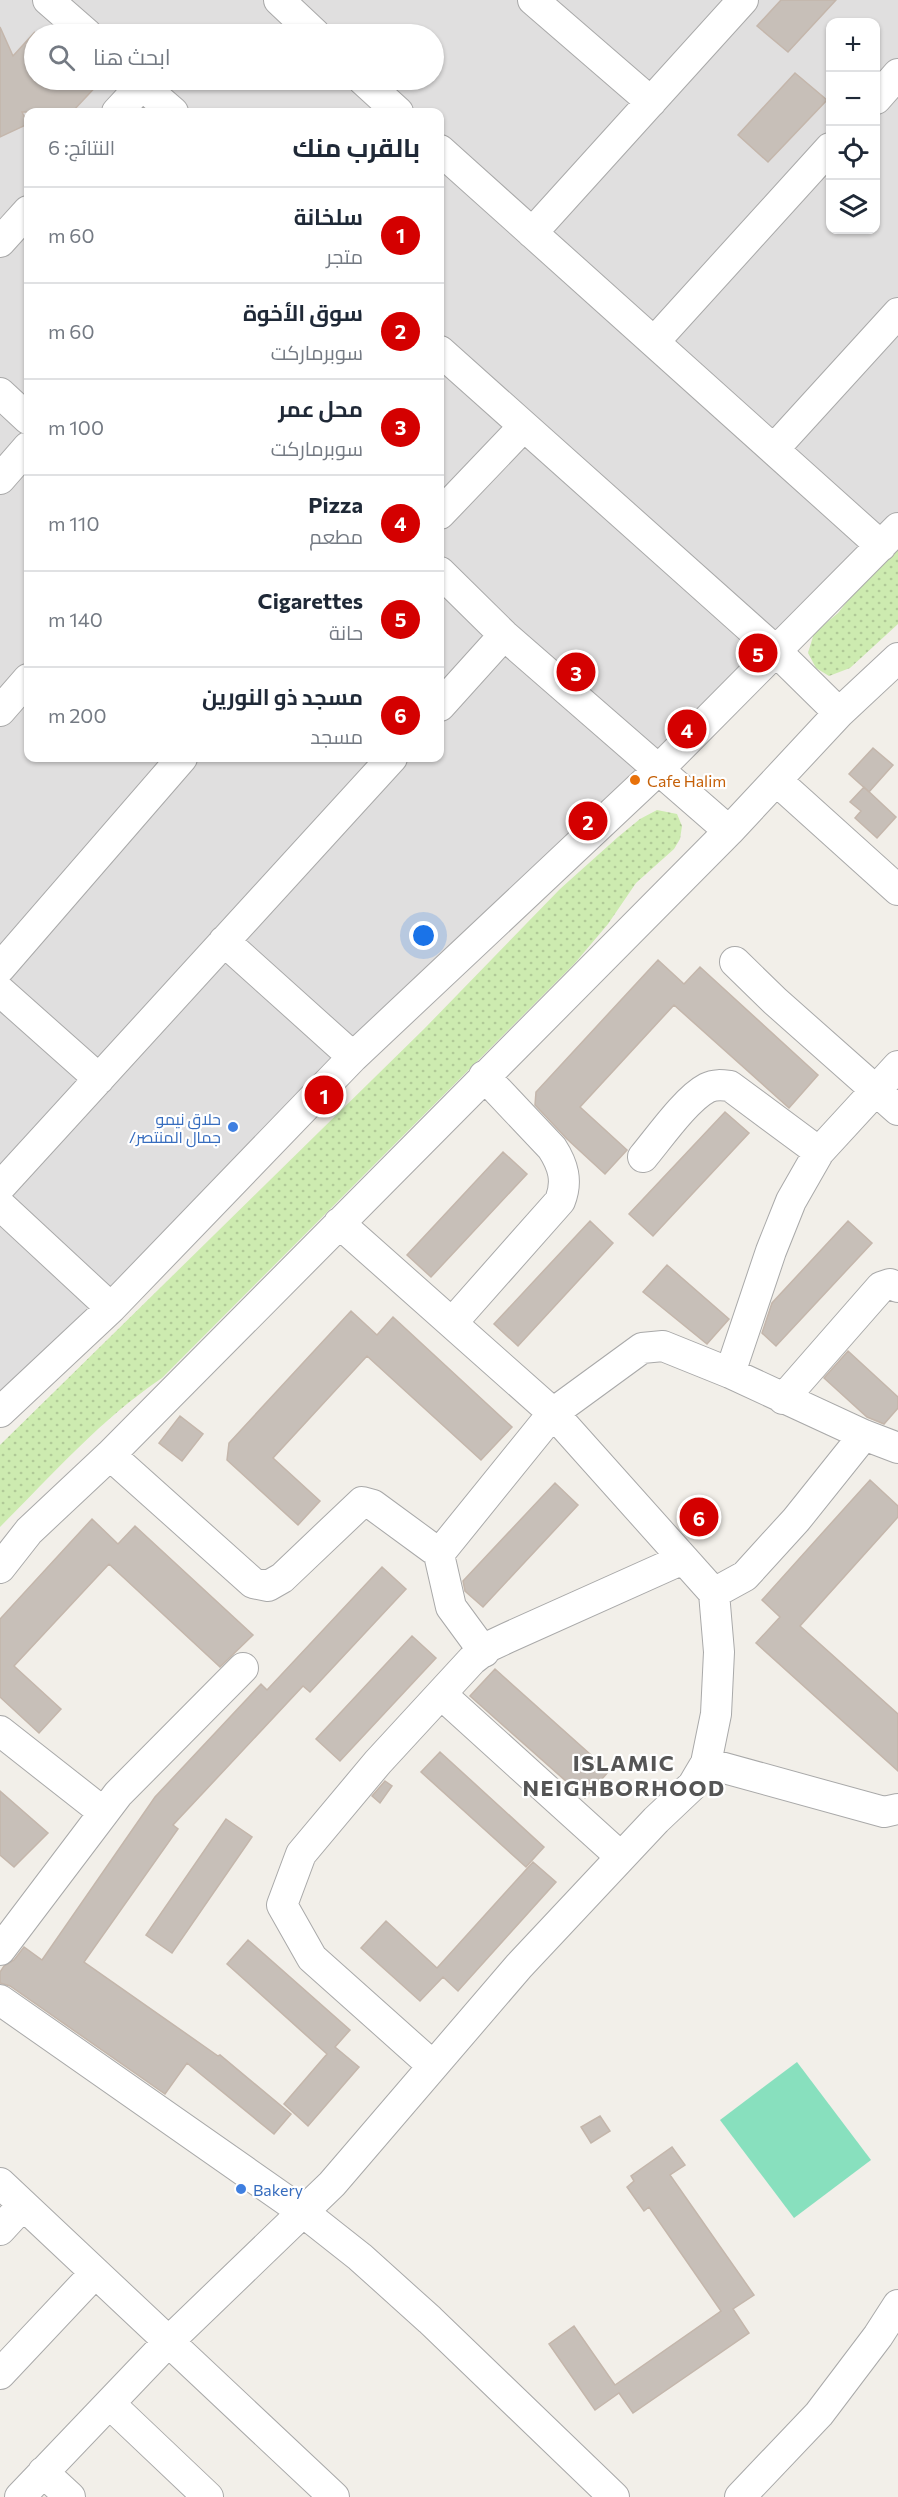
<!DOCTYPE html>
<html lang="ar">
<head>
<meta charset="utf-8">
<style>
  body { margin:0; font-family:Commissioner,Cairo,sans-serif; background:#f2f2f3; color:#1f2937; direction:rtl }
  .controls { position:absolute; right:18px; top:18px; display:grid; overflow:hidden; border-radius:12px; box-shadow:0 2px 4px #0004 }
  .controls button { width:54px; height:54px; display:grid; place-items:center; padding:0; border:0; border-bottom:2px solid #e0e1e3; background:#fff; color:#1f2937; font:30px sans-serif }
  .you { position:absolute; left:424px; top:936px; width:21px; height:21px; margin:-15px; border:4px solid #fff; border-radius:50%; background:#1a73e8; box-shadow:0 0 0 9px #1a73e833 }
  .badge { display:grid; place-items:center; width:39px; height:39px; border-radius:50%; background:#d40000; color:#fff; font-size:20px; font-weight:700 }
  .pin { position:absolute; translate:-50% -50%; border:3px solid #fff; box-shadow:0 2px 6px #0006 }
  .list { margin:0; padding:0; list-style:none }
  h2 { display:flex; justify-content:space-between; align-items:center; height:78px; margin:0; padding:0 24px; font-size:26px }
  h2 small { font-size:20px; font-weight:400; color:#747a83 }
  .list li { display:grid; grid-template-columns:39px 1fr auto; gap:18px; align-items:center; box-sizing:border-box; height:96px; padding:0 24px; border-top:2px solid #e0e1e3 }
  .list b { display:block; font-size:22px; white-space:nowrap }
  .list p { margin:0; font-size:20px; white-space:nowrap; color:#747a83 }
  .list em { font-size:20px; font-style:normal; color:#747a83 }
  .icon { flex:none; width:33px; height:33px; fill:none; stroke:currentColor; stroke-width:2; stroke-linecap:round; stroke-linejoin:round }
  .map { position:relative; flex:none; width:898px; height:2497px; overflow:hidden; direction:ltr }
  .search { position:absolute; background:#fff; box-shadow:0 2px 4px #0004; left:24px; top:24px; width:420px; height:66px; display:flex; align-items:center; gap:15px; box-sizing:border-box; padding:0 21px; border-radius:33px; color:#747a83; font-size:22px }
  .panel { position:absolute; background:#fff; box-shadow:0 2px 4px #0004; left:24px; top:108px; width:420px; height:654px; border-radius:12px; direction:rtl }
  .map>svg:first-child { display:block }
  .residential { fill:#e0dfdf; fill-rule:evenodd }
  .garden { fill:url(#garden-dots) }
  .pitch { fill:#88e0be }
  .building { fill:#c7bfb8; stroke:#c4b6ab; stroke-width:1.5 }
  .lines { fill:none; stroke-linecap:round; stroke-linejoin:round }
  .minor-casing { stroke:#a9a9a9; stroke-width:32 }
  .minor { stroke:#fff; stroke-width:30 }
  .food-dot { fill:#e8710a; stroke:#fff; stroke-width:2 }
  .shop-dot { fill:#3f7fe0; stroke:#fff; stroke-width:2 }
  .labels { text-anchor:middle; dominant-baseline:central; stroke-width:4.5; stroke-linejoin:round; paint-order:stroke }
  .food-label { font-size:16px; fill:#c56008; stroke:#fff; text-anchor:start }
  .shop-label { font-size:16px; fill:#366cbe; stroke:#fff; text-anchor:end }
  .district-label { font-size:22px; font-weight:bold; letter-spacing:1.5px; fill:#555; stroke:#fff }
</style>
</head>
<body>
<div class="map">
<svg width="898" height="2497" viewBox="0 0 898 2497">
  <defs>
    <pattern id="garden-dots" width="8" height="8" patternUnits="userSpaceOnUse" patternTransform="scale(1.5)"><rect width="8" height="8" fill="#cdebb0"/><path d="M2 2h.1M6 6h.1" fill="none" stroke="#b0c997" stroke-width="1.8" stroke-linecap="round"/></pattern>
  </defs>
  <rect width="100%" height="100%" fill="#f2efe9"/>
  <path class="residential" d="M0,0H898V522L0,1410ZM830,22H876V230H830ZM34,34H434V80H34ZM28,112H440V758H28Z"/>
  <path class="garden" d="M898,546V624L850,668L829,676L816,668L808,653L814,633L838,613L857,589Z
    M657,810L677,814L682,826L680,839L674,849L636,883L608,924L575,963L162,1378C101,1419 52,1475 0,1527V1445L425,1028L560,889L618,837L640,819Z"/>
  <path class="pitch" d="M797,2062L871,2160L794,2218L720,2120Z"/>
  <path class="building" d="M781,0H836L788,52L757,26Z
    M0,27L13,56L34,33V80H102L72,112H22L28,124L0,137Z
    M795,73L827,100L768,162L738,135Z
    M873,748L893,765L869,792L849,774Z
    M864,787L896,817L877,838L855,818L861,811L850,802Z
    M658,960L684,984L700,967L818,1075L789,1108L674,1005L580,1107L627,1150L605,1174L567,1139L535,1105L536,1092Z
    M725,1112L749,1133L653,1236L629,1214Z
    M503,1152L527,1174L431,1277L407,1255Z
    M590,1221L613,1243L518,1346L494,1324Z
    M848,1221L872,1243L776,1346L762,1333L772,1303Z
    M667,1265L729,1319L707,1344L643,1292Z
    M351,1311L377,1335L393,1317L512,1427L481,1460L367,1356L273,1458L320,1501L298,1525L227,1460L229,1443Z
    M848,1351L898,1397V1408L884,1424L867,1417L824,1378Z
    M180,1416L203,1434L182,1461L159,1443Z
    M870,1480L898,1506V1517L800,1626L898,1714V1771L756,1643L780,1617L762,1600Z
    M555,1483L578,1505L483,1607L465,1591L463,1581Z
    M92,1519L118,1544L135,1526L253,1635L220,1667L109,1564L14,1666L61,1709L39,1733L0,1697V1619Z
    M382,1567L406,1589L310,1692L303,1686L173,1825L178,1829L84,1962L218,2056L220,2055L291,2114L274,2134L187,2063L165,2094L10,1986L0,1983V1972L4,1966L14,1960L24,1947L42,1960L155,1797L261,1684L267,1690Z
    M412,1636L436,1658L340,1761L316,1739Z
    M495,1669L609,1771L585,1798L470,1696Z
    M440,1752L544,1847L526,1867L421,1772Z
    M385,1781L392,1786L380,1803L372,1796Z
    M0,1791L48,1833L14,1867L0,1855Z
    M226,1819L252,1837L172,1953L146,1935Z
    M533,1862L556,1882L458,1991L443,1977L420,2001L361,1948L386,1921L437,1968Z
    M248,1940L350,2030L335,2047L359,2067L308,2126L284,2104L327,2054L227,1964Z
    M600,2116L610,2131L591,2143L581,2127Z
    M672,2147L685,2165L670,2175L754,2295L733,2309L749,2333L633,2413L619,2393L595,2410L549,2344L574,2326L615,2385L721,2311L649,2207L644,2211L627,2187L634,2181L631,2176Z"/>
  <g class="lines">
    <g class="minor-casing">
      <path id="minor" d="M48,0L87,34
        M279,0L315,34
        M533,0L651,102
        M136,80L173,112
        M363,80L398,112
        M876,99L898,74
        M117,112L142,85
        M440,150L881,546
        M532,233L743,0
        M0,242L28,211
        M654,342L830,148
        M440,351L776,651L839,713
        M0,393L28,419
        M774,449L898,313
        M0,479L28,447
        M440,514L524,426
        M440,572L504,635L729,831
        M440,706L504,635
        M0,711L28,679
        M777,781L898,890
        M224,941L353,1057
        M735,962L775,1001L898,1110
        M0,968L182,758
        M0,991L99,1079
        M643,1157C659,1138 686,1099 707,1088C715,1084 722,1085 730,1086L819,1152
        M0,1187L392,758
        M0,1205L111,1308
        M452,1323L560,1201C568,1181 563,1165 552,1148L484,1076
        M730,1373L771,1251L791,1201L819,1152L898,1066
        M783,1399L881,1287L890,1284L898,1287
        M0,1412L111,1308L353,1057L657,771L898,528
        M110,1455L253,1583L268,1586L282,1578L362,1502L373,1505L433,1549H443L553,1413L642,1348L663,1346L730,1373L864,1435L898,1448
        M438,1550L451,1607L484,1652
        M0,1568L29,1531L110,1455L729,831L839,713L898,658
        M714,1593L745,1576L796,1520L864,1435
        M441,1694L621,1857
        M0,1731L103,1812
        M706,1763L884,1812L898,1809
        M0,1950L118,1794L243,1668
        M0,2000L303,2212L360,2257L430,2320L614,2497
        M433,2066L312,1958L282,1905L301,1854L378,1762L472,1660L490,1646L507,1638L683,1559
        M0,2183L334,2497
        M0,2230L23,2205
        M0,2374L95,2273
        M110,2404L208,2497
        M43,2472L70,2497
        M20,2497L168,2342L332,2184L519,1966L656,1820L693,1785L706,1763L716,1714L719,1652L714,1593L553,1413L339,1223
        M740,2497L819,2414L878,2336L898,2305"/>
    </g>
    <use href="#minor" class="minor"/>
  </g>
  <circle class="food-dot" cx="635" cy="780" r="6"/>
  <g class="shop-dot">
    <circle cx="233" cy="1127" r="6"/>
    <circle cx="241" cy="2189" r="6"/>
  </g>
  <g class="labels">
    <g class="food-label">
      <text x="647" y="780">Cafe Halim</text>
    </g>
    <g class="shop-label">
      <text x="221" y="1118">حلاق نيمو<tspan x="221" dy="18">/جمال المنتصر</tspan></text>
      <text x="253" y="2189" text-anchor="start">Bakery</text>
    </g>
    <g class="district-label">
      <text x="624" y="1762">ISLAMIC<tspan x="624" dy="25">NEIGHBORHOOD</tspan></text>
    </g>
  </g>
</svg>
<div class="controls">
<button>+</button>
<button>−</button>
<button><svg class="icon" aria-label="locate" viewBox="0 0 24 24"><circle cx="12" cy="12" r="6"/><path d="M12 2v4M12 18v4M2 12h4M18 12h4"/></svg></button>
<button><svg class="icon" aria-label="layers" viewBox="0 0 24 24"><path d="M12 4l9 5-9 5-9-5zM3 14l9 5 9-5"/></svg></button>
</div>
<div class="you"></div>
<div class="pin badge" style="left:324px;top:1095px">1</div>
<div class="pin badge" style="left:588px;top:821px">2</div>
<div class="pin badge" style="left:576px;top:672px">3</div>
<div class="pin badge" style="left:687px;top:729px">4</div>
<div class="pin badge" style="left:758px;top:653px">5</div>
<div class="pin badge" style="left:699px;top:1517px">6</div>
<div class="search"><svg class="icon" aria-label="search" viewBox="0 0 24 24"><circle cx="10" cy="10" r="6"/><path d="M15 15l6 6"/></svg>ابحث هنا</div>
<section class="panel">
<h2>بالقرب منك<small>النتائج: 6</small></h2>
<ul class="list">
<li><span class="badge">1</span><div><b>سلخانة</b><p>متجر</p></div><em>60 m</em></li>
<li><span class="badge">2</span><div><b>سوق الأخوة</b><p>سوبرماركت</p></div><em>60 m</em></li>
<li><span class="badge">3</span><div><b>محل عمر</b><p>سوبرماركت</p></div><em>100 m</em></li>
<li><span class="badge">4</span><div><b>Pizza</b><p>مطعم</p></div><em>110 m</em></li>
<li><span class="badge">5</span><div><b>Cigarettes</b><p>حانة</p></div><em>140 m</em></li>
<li><span class="badge">6</span><div><b>مسجد ذو النورين</b><p>مسجد</p></div><em>200 m</em></li>
</ul>
</section>
</div>
</body>
</html>
